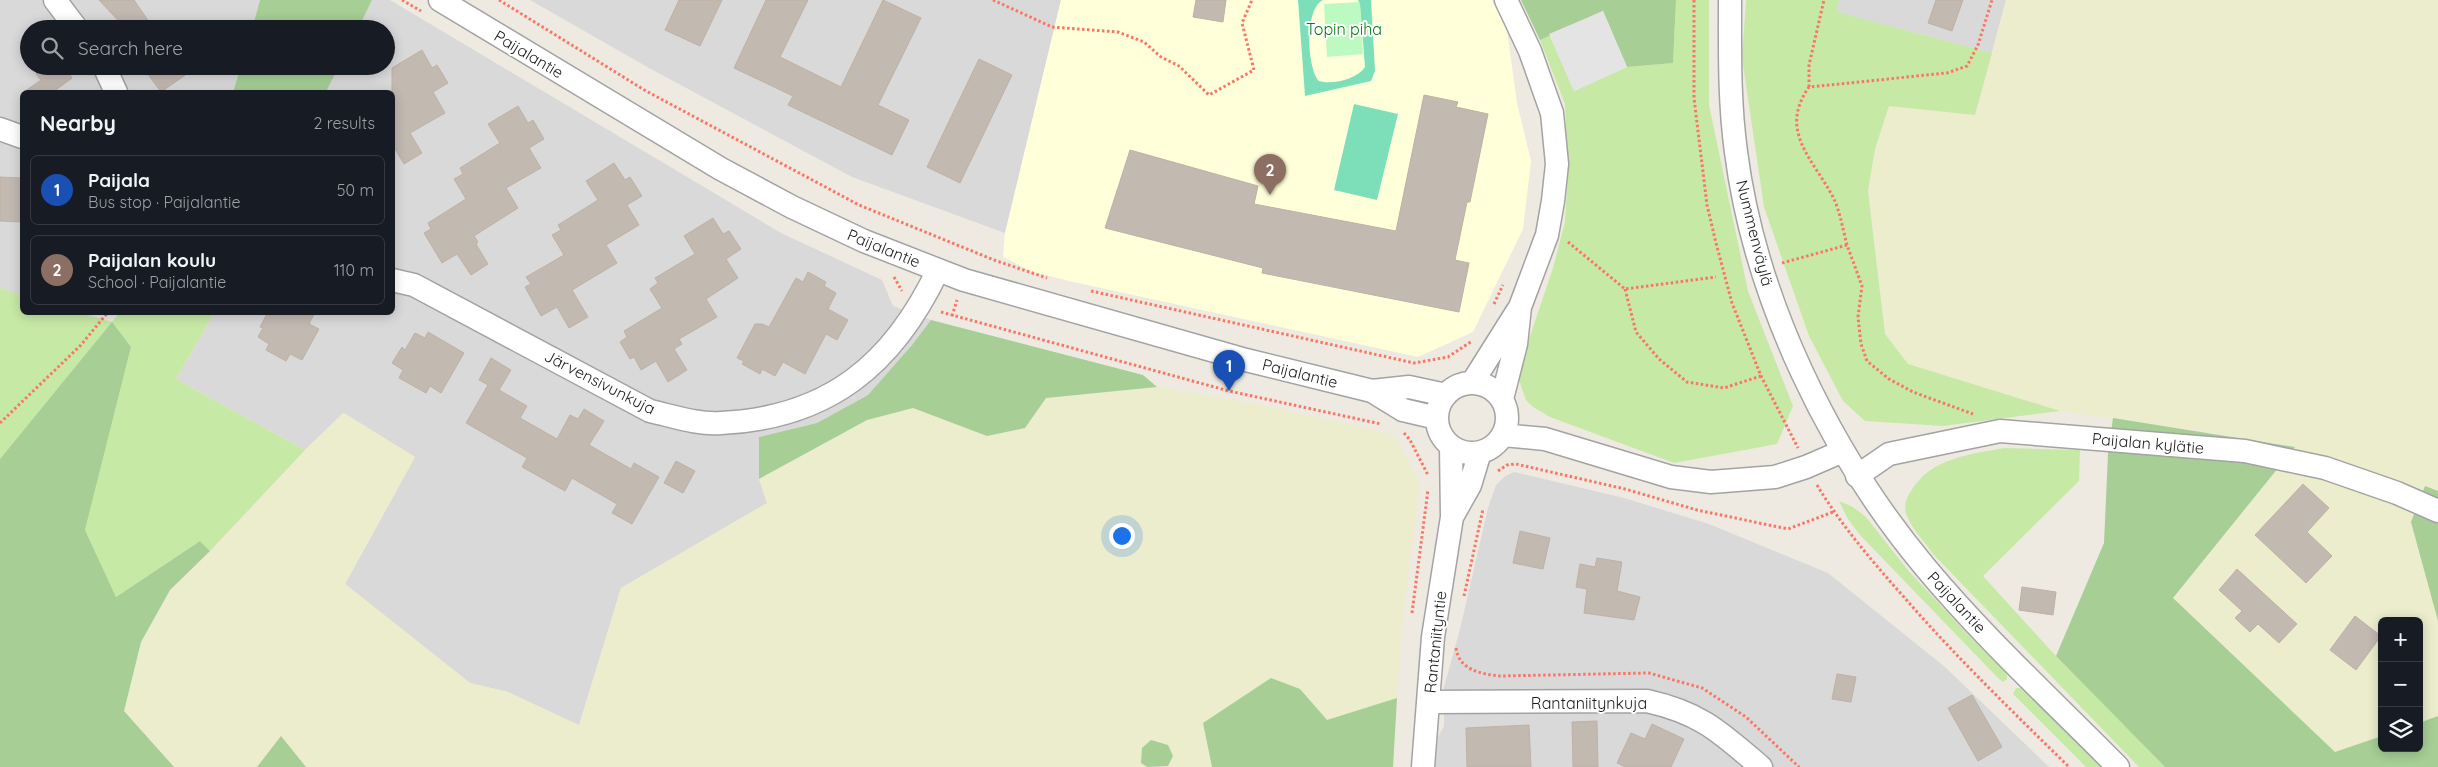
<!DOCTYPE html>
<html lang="en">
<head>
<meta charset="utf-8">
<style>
  body { margin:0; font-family:Quicksand,sans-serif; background:#242831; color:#f1f3f6 }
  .controls { position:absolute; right:15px; bottom:15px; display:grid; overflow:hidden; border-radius:8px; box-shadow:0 2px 12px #0003 }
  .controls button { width:45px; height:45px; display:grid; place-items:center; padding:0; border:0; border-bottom:1px solid #363941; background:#171b24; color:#f1f3f6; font:25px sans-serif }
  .you { position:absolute; left:1121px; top:535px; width:18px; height:18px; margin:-12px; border:4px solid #fff; border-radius:50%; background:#1a73e8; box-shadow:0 0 0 8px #1a73e833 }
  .badge { display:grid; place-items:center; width:32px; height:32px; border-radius:50%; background:#0f766e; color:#fff; font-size:16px; font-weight:700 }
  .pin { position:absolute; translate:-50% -41px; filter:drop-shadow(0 1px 2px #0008) }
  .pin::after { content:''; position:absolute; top:26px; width:18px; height:15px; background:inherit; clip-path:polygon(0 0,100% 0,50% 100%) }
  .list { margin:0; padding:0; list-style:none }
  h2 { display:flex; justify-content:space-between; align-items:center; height:65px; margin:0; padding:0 20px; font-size:21px }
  h2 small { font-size:16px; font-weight:400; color:#9ea1a6 }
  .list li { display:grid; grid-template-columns:32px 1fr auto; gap:15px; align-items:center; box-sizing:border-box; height:70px; margin:0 10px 10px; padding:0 10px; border:1px solid #363941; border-radius:8px }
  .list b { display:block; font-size:19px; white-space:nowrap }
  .list p { margin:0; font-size:16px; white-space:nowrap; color:#9ea1a6 }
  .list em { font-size:16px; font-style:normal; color:#9ea1a6 }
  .icon { flex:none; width:28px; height:28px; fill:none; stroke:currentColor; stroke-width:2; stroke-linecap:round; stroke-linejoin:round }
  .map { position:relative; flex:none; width:2438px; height:767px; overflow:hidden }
  .search { position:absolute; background:#171b24; box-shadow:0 2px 12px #0003; left:20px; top:20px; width:375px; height:55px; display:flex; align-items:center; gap:12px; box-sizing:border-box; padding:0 18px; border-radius:28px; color:#9ea1a6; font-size:19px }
  .panel { position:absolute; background:#171b24; box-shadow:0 2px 12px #0003; left:20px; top:90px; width:375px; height:225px; border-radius:8px }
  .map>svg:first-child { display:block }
  .residential { fill:#dad9d9 }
  .education { fill:#ffffd9 }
  .farmland { fill:#ebedcc }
  .grass { fill:#c7e9a6 }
  .forest { fill:#a6ce95 }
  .park { fill:#bdfac2 }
  .pitch { fill:#7ddfba }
  .parking { fill:#e4e4e4 }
  .building { fill:#c2b9b1; stroke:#c0b0a4 }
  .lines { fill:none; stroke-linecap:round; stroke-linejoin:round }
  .minor-casing { stroke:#a3a3a3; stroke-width:25 }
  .path { stroke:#fb7565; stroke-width:3; stroke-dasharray:2.5 2.5; stroke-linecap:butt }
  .minor { stroke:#fff; stroke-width:22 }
  .labels { text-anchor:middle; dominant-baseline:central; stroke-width:4; stroke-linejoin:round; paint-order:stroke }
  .park-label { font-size:16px; fill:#0a7b14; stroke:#fff }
  .street-label { font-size:16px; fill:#1c1c1c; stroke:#fff }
</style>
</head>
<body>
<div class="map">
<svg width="2438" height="767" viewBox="0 0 2438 767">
  <rect width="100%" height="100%" fill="#eeeae1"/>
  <path class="residential" d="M0,0H260L252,29H29V66H241L233,92H22V295L0,288Z
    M372,0H390L781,233L882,280L893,306L931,320L912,345L868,395L817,423L759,437V479L767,503L621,588L579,726L508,692L470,683L345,584L415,457L344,413L305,450L176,379L214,313L392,312V92H326L339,66H386V29H358Z
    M530,0H1061L1005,233L852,177L649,68Z
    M1839,0H2006L1992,53L1836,12Z
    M1514,472L1624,498L1709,524L1828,573L1945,667L2049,767H1435L1438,737L1444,726V687L1460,629L1488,508L1496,485L1505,476Z"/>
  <path class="education" d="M1061,0H1492L1507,30L1517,103L1531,161L1523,229L1473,332L1418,357L1069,281L1033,272L1003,257L1005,233Z"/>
  <path class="farmland" d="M2006,0H2438V491L2425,486L2411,522L2438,621V716L2419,723V621H2382V736L2335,752L2173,598L2295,447L2210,432L2060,411L1907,364L1885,334L1868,191L1875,149L1889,105L1975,115Z
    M1157,387L1261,405L1393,434L1420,483L1402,622L1397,698L1327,720L1300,689L1203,723L1211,767H1164L1168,766L1172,756L1168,745L1151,740L1141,763L1147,767H306L281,736L257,767H174L123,711L141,642L170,590L210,551L305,450L343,413L415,457L345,584L470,683L508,692L579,725L621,588L767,503L759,479L867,420L913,408L987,436L1025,428L1046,398Z"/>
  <path class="grass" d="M1676,0H1709V105L1748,291L1793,406L1777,444L1674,463L1550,417L1533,407L1526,400L1519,380L1520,366L1553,268L1565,222L1568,171L1565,104L1540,40L1549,34L1574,91L1627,67L1673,63Z
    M1746,0H1839L1837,12L1992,53L1975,115L1889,106L1875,149L1868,191L1885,334L1908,364L2060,411L1943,426L1865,421L1843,401L1809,336L1764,207L1742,58Z
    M0,288L22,295V312L81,313L112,322L119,313H214L176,379L305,450L210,551L200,541L116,597L85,530L131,347L112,323L0,459Z
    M2005,448L2080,450L2079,481L1983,576L2056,656L2165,767H2139L1933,554C1925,542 1912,529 1907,516C1903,507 1906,498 1911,491C1930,458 1971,454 2005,448Z
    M1839,501L1853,507L1866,517L1907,569L1968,635L2007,674V679L2003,682L1998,678L1860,535L1848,519Z
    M2016,688H2021L2103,767H2086L2013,694Z"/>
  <path class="forest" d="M260,0H372L358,29H252Z
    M1521,0H1676L1673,63L1627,67L1603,11L1540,40Z
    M241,66H339L326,92H233Z
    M931,320L1143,375L1157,387L1046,398L1025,428L987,436L913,408L867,420L759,479V437L817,423L868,395L912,345Z
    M112,322L131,347L85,530L116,597L200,541L210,551L170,590L141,642L124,711L174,767H0V459Z
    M2113,418L2295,447L2173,598L2335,752L2382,736V748H2419V723L2438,716V767H2165L2056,656L2104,543L2108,454Z
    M2425,486L2438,491V621L2411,522Z
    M1271,678L1300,689L1327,720L1397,698L1393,767H1212L1203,723Z
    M281,736L306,767H257Z
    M1151,740L1168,745L1173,756L1168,766L1147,767L1141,763L1142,748Z"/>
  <path class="park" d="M1360,2L1363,54L1327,57L1324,4Z"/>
  <path class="pitch" d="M1298,0H1323C1304,9 1307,68 1319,81C1333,85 1357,79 1365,67L1360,4L1358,0H1371L1375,71L1371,81L1305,96Z
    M1354,104L1398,114L1377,200L1334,190Z"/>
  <path class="parking" d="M1603,11L1627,67L1574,91L1549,34Z"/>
  <path class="building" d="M99,0H134L154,29H126Z
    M679,0H722L700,46L665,30Z
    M766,0H808L780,57L841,87L883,0L921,18L878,105L909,120L892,155L788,105L793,96L734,68Z
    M1196,0H1226L1223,22L1193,17Z
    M1936,0H1963L1952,31L1928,23Z
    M422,50L432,68L437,65L448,83L433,92L445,113L410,133L422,153L404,164L392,144V68Z
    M979,59L1012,75L960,183L927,167Z
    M47,66H63L72,78L53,92H24L41,80L36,74Z
    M142,66H198L161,92Z
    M1424,95L1458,102L1456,107L1488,114L1470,202H1467L1455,260L1469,263L1459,312L1262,273L1263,268L1105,228L1130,150L1258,186L1254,204L1396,231Z
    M518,106L528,123L533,120L544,139L529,148L541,168L506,188L518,208L474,236L478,242L476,244L488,264L471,275L457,254L442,263L424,233L431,229L428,223L466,199L454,179L463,174L460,168L500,143L488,124Z
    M614,163L625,180L630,177L642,196L627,205L639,225L606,245L617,263L572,290L588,317L569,328L557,307L541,316L525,287L531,284L526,277L564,255L552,235L561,230L558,225L598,200L586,181Z
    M0,177L22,178V222L0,221Z
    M713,218L723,234L729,231L741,249L726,259L738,278L706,299L717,317L679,339L682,344L674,349L687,370L668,382L656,361L641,370L634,357L630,359L620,342L627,337L624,331L662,308L650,289L658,283L655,278L695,254L684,236Z
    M808,272L826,282L824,286L836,293L828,309L848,320L837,340L826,334L805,374L783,362L775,376L762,369L760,374L742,364L744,361L737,358L755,324H762L769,327L796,278L803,282Z
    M268,312H315L309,324L319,329L302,360L290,354L286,361L266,350L269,344L258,337L263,328L260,327Z
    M428,332L464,353L441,393L430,386L426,393L399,378L403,370L392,363L402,347L405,350L415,333L425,338Z
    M491,358L511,370L499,390L527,406L520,418L557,439L570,415L578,419L584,409L604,421L589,445L631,469L634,463L659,477L632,524L612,513L617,504L572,478L565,491L522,467L527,458L466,423L488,385L479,380Z
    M676,461L695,471L683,493L664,483Z
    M2303,484L2329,508L2307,532L2332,556L2306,583L2255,535Z
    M1520,531L1550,538L1543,569L1513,563Z
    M1597,558L1622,562L1617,591L1640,597L1634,620L1584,613L1587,589L1576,587L1580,564L1595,567Z
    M2237,569L2297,624L2279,643L2258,624L2250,632L2235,618L2242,611L2219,590Z
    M2022,587L2056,592L2053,615L2019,610Z
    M2355,616L2381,636L2356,670L2330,650Z
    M1837,674L1856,677L1851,702L1832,699Z
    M1972,695L2002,747L1978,761L1948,708Z
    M1597,721L1598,767H1573L1572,722Z
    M1652,724L1684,739L1671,767H1626L1617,763L1631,733L1645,739Z
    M1529,725L1531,767H1467L1466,728Z"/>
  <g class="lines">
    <g class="minor-casing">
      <path id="minor" d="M55,0L77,29
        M440,0L721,169L792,207L864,241L964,280L1246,360L1372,391L1403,410L1437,418
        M1730,0C1730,51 1729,101 1736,152C1755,300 1830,453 1925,567C1984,638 2053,701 2118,767
        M104,66L116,92
        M0,129L22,137
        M392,280L414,285L650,411C673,416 698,425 721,423C828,418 893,365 938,270
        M1472,383L1518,310
        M1437 418a35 35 0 1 1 70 0a35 35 0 1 1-70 0Z
        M1372,391L1409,387L1446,395
        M1502,399L1516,344L1520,307L1547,235L1553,201L1557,164L1552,113L1530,51L1506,0
        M1503,435L1545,439L1671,477L1711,482L1775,477L1806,467L1843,451
        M1857,476L1889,454L2000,431L2245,451L2325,468L2397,493L2438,511
        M1452,517L1470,485L1480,452
        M1428,702L1647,701C1701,713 1720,732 1761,767
        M1423,767L1433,637L1452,517L1451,446"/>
    </g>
    <path class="path" d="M402,0L421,11
      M499,0L646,91L859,205L994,260L1047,278
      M993,0L1052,27L1118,32L1144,42L1161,57L1179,66L1209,95L1254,70L1242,23L1252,0
      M1694,0V98L1707,205L1716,243L1732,303L1761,376L1798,448
      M1809,87V65L1824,0
      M1568,242L1625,289L1716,277
      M1847,245C1843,230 1840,211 1833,197C1813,159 1778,131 1809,87L1947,73L1967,66L1978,45L1992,0
      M1782,263L1847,245L1862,286L1858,317L1861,344L1867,361L1889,379L1913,392L1973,414
      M894,277L902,291
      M1625,289L1636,332L1659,359L1687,382L1724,388L1761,376
      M1091,291L1414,363L1448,357L1472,341
      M1494,304L1503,285
      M941,312L1229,391L1381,424
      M952,316L957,300
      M0,423L81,345L108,312
      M1404,433L1410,440L1428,475
      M1498,471L1507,465L1516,464L1625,489L1697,510L1788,529L1833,512
      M1817,485C1841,525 1872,561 1903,596C1955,656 2012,711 2069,767
      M1464,596L1483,509
      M1412,613L1428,490
      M1456,648C1459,670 1481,674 1500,676L1649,673L1702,688L1746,717L1799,767"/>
    <use href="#minor" class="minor"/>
  </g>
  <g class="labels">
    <g class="park-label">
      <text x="1344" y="29">Topin piha</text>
    </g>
    <g class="street-label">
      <text transform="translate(529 54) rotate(31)">Paijalantie</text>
      <text transform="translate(1755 233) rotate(76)">Nummenväylä</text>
      <text transform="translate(884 248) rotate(22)">Paijalantie</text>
      <text transform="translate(1300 373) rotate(14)">Paijalantie</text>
      <text transform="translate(600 382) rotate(27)">Järvensivunkuja</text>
      <text transform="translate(2148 443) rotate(5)">Paijalan kylätie</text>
      <text transform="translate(1957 602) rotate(47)">Paijalantie</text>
      <text transform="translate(1435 642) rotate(-84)">Rantaniityntie</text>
      <text x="1589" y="703">Rantaniitynkuja</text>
    </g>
  </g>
</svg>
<div class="controls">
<button>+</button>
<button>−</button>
<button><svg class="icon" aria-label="layers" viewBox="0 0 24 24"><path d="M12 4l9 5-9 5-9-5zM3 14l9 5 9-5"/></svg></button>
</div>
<div class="you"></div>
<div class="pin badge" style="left:1229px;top:391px;background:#1a4fb4">1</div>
<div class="pin badge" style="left:1270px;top:195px;background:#8d6e63">2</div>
<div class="search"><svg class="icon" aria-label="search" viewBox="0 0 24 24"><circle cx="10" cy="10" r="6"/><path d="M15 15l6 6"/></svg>Search here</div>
<section class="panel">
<h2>Nearby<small>2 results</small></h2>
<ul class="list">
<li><span class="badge" style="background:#1a4fb4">1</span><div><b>Paijala</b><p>Bus stop · Paijalantie</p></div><em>50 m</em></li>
<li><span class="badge" style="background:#8d6e63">2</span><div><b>Paijalan koulu</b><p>School · Paijalantie</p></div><em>110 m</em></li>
</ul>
</section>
</div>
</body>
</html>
